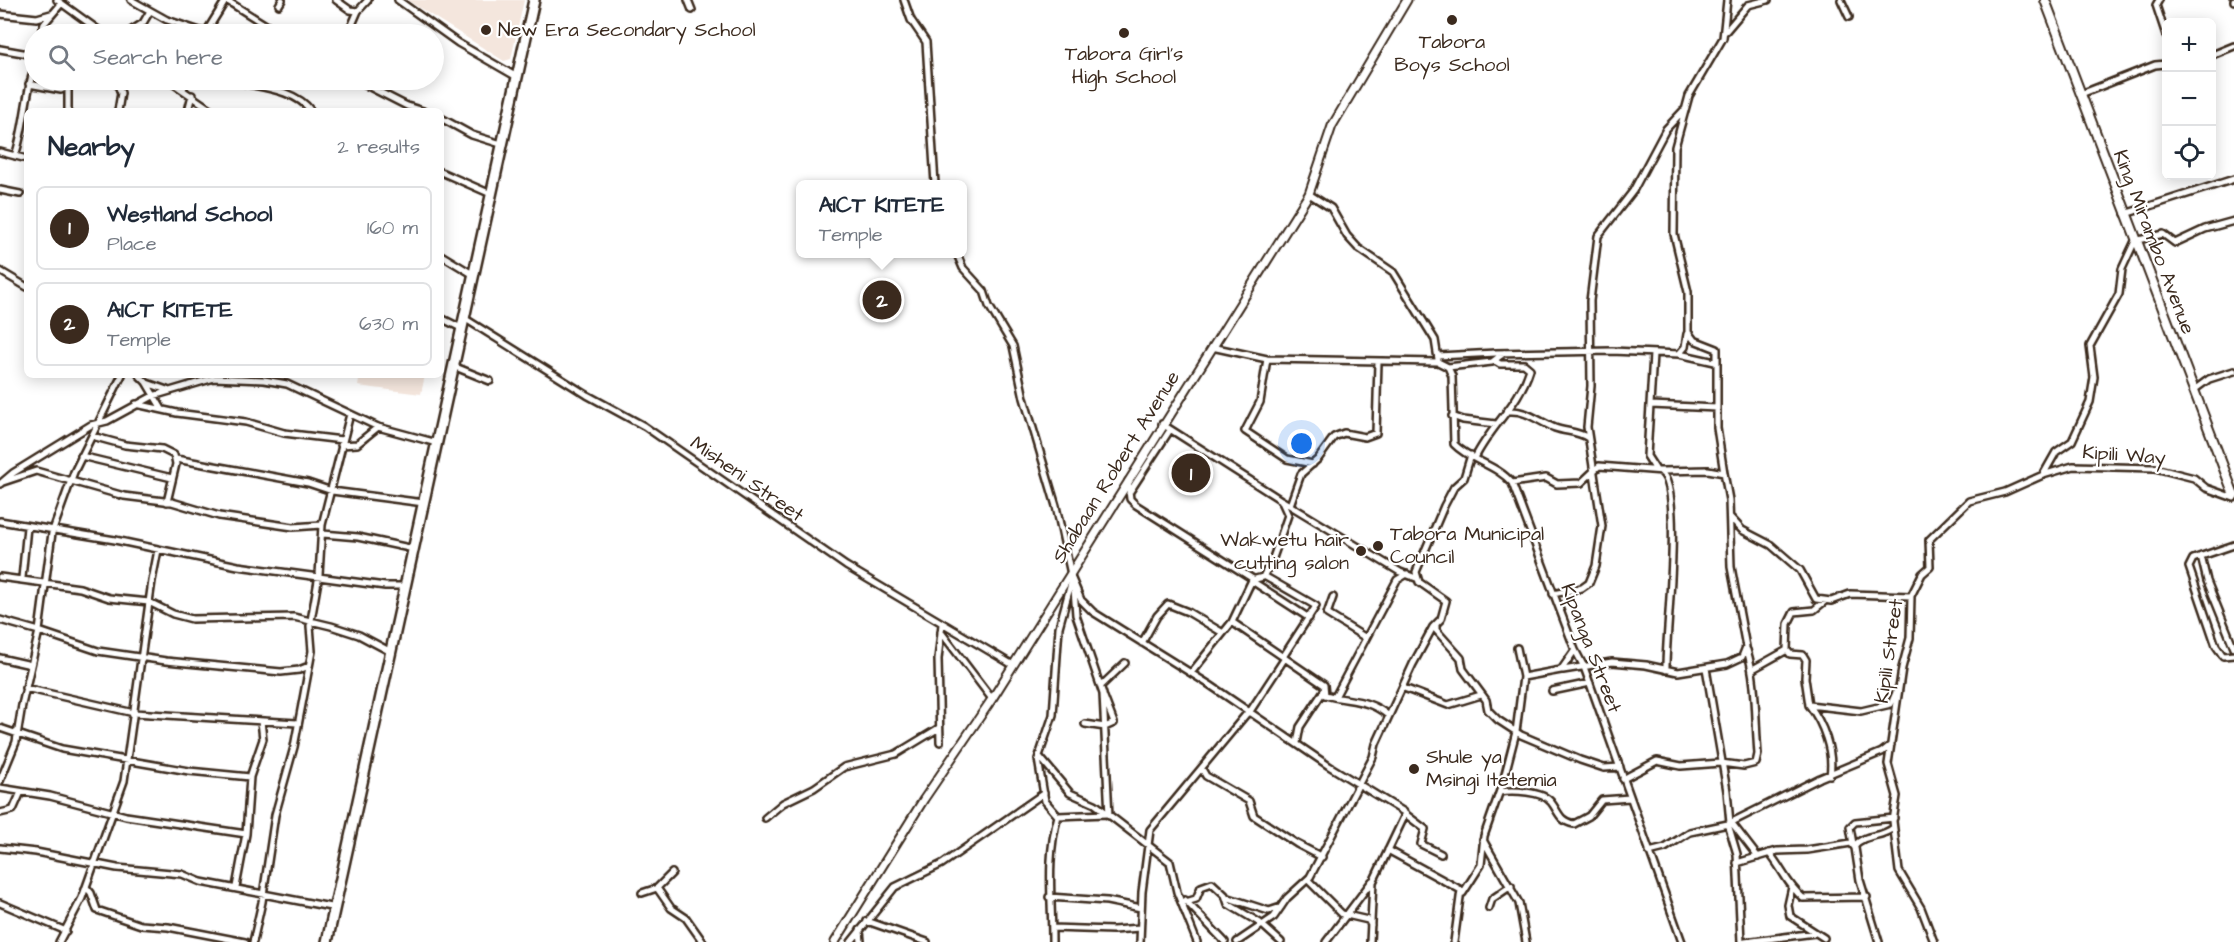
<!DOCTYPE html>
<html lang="en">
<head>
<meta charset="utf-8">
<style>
  body { margin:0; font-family:"Architects Daughter",sans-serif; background:#f2f2f3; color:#1f2937 }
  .controls { position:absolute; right:18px; top:18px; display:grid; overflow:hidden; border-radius:9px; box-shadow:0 3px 15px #0003 }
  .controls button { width:54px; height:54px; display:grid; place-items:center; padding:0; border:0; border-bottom:2px solid #e0e1e3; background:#fff; color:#1f2937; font:30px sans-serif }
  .you { position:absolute; left:1302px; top:444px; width:21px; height:21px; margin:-15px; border:4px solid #fff; border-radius:50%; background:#1a73e8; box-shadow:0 0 0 9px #1a73e833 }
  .badge { display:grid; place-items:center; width:39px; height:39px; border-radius:50%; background:#3b2a1e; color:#fff; font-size:20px; font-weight:700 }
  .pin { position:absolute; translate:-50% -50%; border:3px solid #fff; box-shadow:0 2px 6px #0006 }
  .popup { position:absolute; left:796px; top:180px; width:171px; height:78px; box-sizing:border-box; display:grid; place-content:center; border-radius:9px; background:#fff; filter:drop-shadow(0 2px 4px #0005); font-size:20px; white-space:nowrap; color:#747a83 }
  .popup b { font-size:22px; color:#1f2937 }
  .popup::after { content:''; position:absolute; left:50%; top:100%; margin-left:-12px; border:12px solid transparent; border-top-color:#fff }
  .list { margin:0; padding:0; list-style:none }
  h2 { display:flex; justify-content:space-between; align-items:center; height:78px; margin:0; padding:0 24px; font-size:26px }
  h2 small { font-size:20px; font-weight:400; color:#747a83 }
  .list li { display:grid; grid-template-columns:39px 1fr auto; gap:18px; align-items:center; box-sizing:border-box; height:84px; margin:0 12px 12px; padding:0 12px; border:2px solid #e0e1e3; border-radius:9px }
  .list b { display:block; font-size:22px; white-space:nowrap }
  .list p { margin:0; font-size:20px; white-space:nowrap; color:#747a83 }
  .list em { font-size:20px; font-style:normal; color:#747a83 }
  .icon { flex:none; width:33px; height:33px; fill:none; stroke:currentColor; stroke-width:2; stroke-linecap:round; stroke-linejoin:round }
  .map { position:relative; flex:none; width:2234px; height:942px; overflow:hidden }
  .search { position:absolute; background:#fff; box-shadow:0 3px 15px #0003; left:24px; top:24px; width:420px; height:66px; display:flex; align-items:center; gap:15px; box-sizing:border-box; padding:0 21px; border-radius:33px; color:#747a83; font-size:22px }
  .panel { position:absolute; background:#fff; box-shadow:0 3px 15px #0003; left:24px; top:108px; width:420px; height:270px; border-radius:9px }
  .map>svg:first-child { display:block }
  .built { fill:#f4e6dd }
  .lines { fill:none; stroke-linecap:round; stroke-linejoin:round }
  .minor-casing { stroke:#3b2a1e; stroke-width:10 }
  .tertiary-casing { stroke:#3b2a1e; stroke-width:11 }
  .secondary-casing { stroke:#3b2a1e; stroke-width:12 }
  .trunk-casing { stroke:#3b2a1e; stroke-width:14 }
  .minor { stroke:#fff; stroke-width:5 }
  .tertiary { stroke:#fff; stroke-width:7 }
  .secondary { stroke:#fff; stroke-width:8 }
  .trunk { stroke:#fff; stroke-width:9 }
  .poi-dot { fill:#3b2a1e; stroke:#fff; stroke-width:2 }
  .labels { text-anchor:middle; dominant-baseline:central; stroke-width:4.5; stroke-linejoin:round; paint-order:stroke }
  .poi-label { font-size:20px; fill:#3b2a1e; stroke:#fff; text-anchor:start }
  .street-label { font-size:20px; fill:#3b2a1e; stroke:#fff }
</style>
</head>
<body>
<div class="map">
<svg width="2234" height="942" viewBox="0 0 2234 942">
  <rect width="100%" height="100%" fill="#fff"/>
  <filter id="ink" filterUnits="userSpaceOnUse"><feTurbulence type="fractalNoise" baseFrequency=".0167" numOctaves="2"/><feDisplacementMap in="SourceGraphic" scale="12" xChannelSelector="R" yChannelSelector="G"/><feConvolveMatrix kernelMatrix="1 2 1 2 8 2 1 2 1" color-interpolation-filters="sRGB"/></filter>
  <g filter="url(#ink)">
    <path class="built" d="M407,0H524L511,59L504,61Z
      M360,375H425L421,394L358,386Z"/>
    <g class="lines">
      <g class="minor-casing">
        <path id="minor" d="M57,0L104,34
          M131,0L167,20L206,33
          M336,0L350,10L358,11L368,0
          M398,0L458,43L517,77
          M688,0L692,10
          M904,0L911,20L926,42L935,184
          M1841,0L1849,17
          M2159,0L2156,5L2166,35
          M2234,0V1
          M279,5L282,0
          M0,14L37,18L51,14
          M1726,31L1748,5L1768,0
          M41,34L44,24L61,4
          M126,34L143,23L150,11
          M205,34L226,0L280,34
          M348,34L358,11
          M0,49L34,55
          M2212,55L2234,46
          M116,80L121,93L118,111
          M168,80L213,111
          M230,80C255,87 295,88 311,111
          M356,80L407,106L423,111
          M29,84L61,90L68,87L69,80
          M68,87V111
          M183,89L187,80
          M2081,94L2155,65L2166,64
          M188,111L192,95
          M441,118L472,135L501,144
          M0,152L27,159
          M15,156C25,127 25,97 34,68
          M441,172L491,194
          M0,190L20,194
          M1309,194L1331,208L1347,236L1358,248L1393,272L1435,340L1438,359
          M2125,214L2234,179
          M957,254L963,268L984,291L989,306L1013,346L1024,398L1056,506L1072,579L1081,600L1093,612L1210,685L1329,766L1404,812V817L1373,882L1370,942
          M441,255L474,275
          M0,271L27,287
          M441,318L461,328
          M464,318L587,395L644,426L846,566L1013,665
          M1212,347L1267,359L1438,362L1448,367L1452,376L1454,444C1470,461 1496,464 1512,483L1575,650L1584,667L1682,942
          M1653,354L1647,456L1656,470
          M1679,354L1685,347L1687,334
          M1438,356L1496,353L1612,351L1679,354L1715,362
          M1267,359L1260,402L1245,431L1287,459L1313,464
          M453,366L490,381
          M1448,367L1492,362L1504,353
          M139,375L146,382L162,409
          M147,383L167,390
          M2194,390L2209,379L2234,371
          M136,404L177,413L246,422L284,433L342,440
          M1651,405L1717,408
          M1510,411C1527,410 1539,422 1555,428C1566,432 1578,431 1588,438
          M1452,416L1463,420L1496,424
          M1162,424L1281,500L1400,572L1416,578
          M92,436L125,445L162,449L174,455L176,464L167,502
          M341,445L357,444L378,427
          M81,456L172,478
          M1475,458C1491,425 1519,405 1530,369L1524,364H1500L1495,361
          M176,459L308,483L332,491L424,503
          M1661,472C1684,489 1665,636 1666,670
          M1724,473L1717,428V349L1694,340L1688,332V292L1674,234L1675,147L1689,96L1723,38L1727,0
          M2043,475L2073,466L2155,468L2194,478L2206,488L2234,498
          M1128,481L1130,499L1136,505L1253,579
          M3,482L36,471L124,496L172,502L219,516L293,527L322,525
          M1512,483L1546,478L1557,484L1581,483L1599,466L1663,471L1708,470L1724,473L1729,500L1731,567L1746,647L1742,657L1727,664L1678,672L1646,665L1612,662L1563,670
          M0,484L13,473L91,425L107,421L153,396L214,378L264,380L287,384L378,427L437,443
          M1129,493L1170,430
          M1290,505L1301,474L1318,459L1334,437L1344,433L1365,437L1376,433L1378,362
          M1730,517L1742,530L1771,545L1800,570L1816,599L1831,601L1850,594L1911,596
          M0,521L115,540L238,566L385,586H405
          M323,534L358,537L414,549
          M2234,545L2193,559L2189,567L2216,646L2223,656L2234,655
          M2201,556L2207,581L2234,648
          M1264,576L1316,606L1283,657
          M0,577L80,588L109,598L149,602L173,614L192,619L294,617L331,626L359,635L391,652
          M22,578L27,527
          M1252,581L1309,618
          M1074,589L1076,615L1103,694L1109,816
          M1553,594L1582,588L1589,583L1596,566L1602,526L1587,427L1591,386L1590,301L1598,236L1633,191L1666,129L1683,111
          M1333,597L1327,614L1366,638
          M0,620L39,631
          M1232,622L1324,685L1325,695C1351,702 1367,698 1389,716
          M1436,625V630L1461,658L1463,669L1486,700L1488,710L1498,720L1521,735L1580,760L1604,768L1620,767
          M39,631L98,651L166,661L281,672L299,670L309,666
          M941,632L992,699
          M1142,643L1157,616L1168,604L1188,612L1223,633
          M1787,650L1790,654L1803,655L1806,660L1805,678L1809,705L1861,711L1891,704L1898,688
          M0,658L31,665
          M1706,668L1727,791L1730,823
          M1753,669L1787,650L1788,624L1794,612L1814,610L1825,601
          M1191,673L1232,622L1252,580L1263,577L1273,558L1288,515L1282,502
          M1523,677L1561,670L1575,650
          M1101,686L1125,663
          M25,688L134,713L297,723
          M1404,688L1448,705L1481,695
          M1552,691L1590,683
          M1336,695L1397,580L1407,574
          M1809,705C1823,723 1834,752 1830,775
          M1249,713L1285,658
          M1085,724L1105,727L1114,723L1104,697
          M0,728L62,749L189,771L250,777
          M940,742L938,659L942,624
          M1297,743L1300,727L1323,692
          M1039,756L1070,793L1095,804L1170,862L1177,892L1197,942
          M1202,769L1206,776L1249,801L1254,816L1297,844L1322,857
          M1623,779L1657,761L1681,766L1721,763L1744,766L1756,763L1758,754C1755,719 1757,682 1747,650
          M0,781L16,742L22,705L39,631L52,533L74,472L122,375
          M0,788L50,796L126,816L246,834
          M1500,792C1512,790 1543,791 1551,802C1559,812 1559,821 1574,824L1589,816L1602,800L1630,798
          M0,813L13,810L21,792
          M1404,813L1425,829L1421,844L1441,854
          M1058,816L1106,814
          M765,818L783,803L814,788L844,767L896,754L939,728
          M1731,822L1758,857
          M1728,824L1737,854L1741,942
          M1483,840L1519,903L1526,942
          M1853,844L1850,827L1855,822L1894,818
          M1854,846C1865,833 1882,838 1893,828
          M0,848L36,852L117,868L182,874L201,882L336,908
          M1388,850L1461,890L1454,942
          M1649,852L1665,848L1690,832L1728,824L1820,778L1882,752L1891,745
          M1769,853C1782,868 1787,885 1803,898L1867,897
          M1737,863L1777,851L1807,850L1851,843L1855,848L1860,880L1879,942
          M1308,880L1342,914L1368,920L1371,925
          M86,887L91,893L97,910L141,925L168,927L245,942
          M236,887L246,834L250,777L263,739L261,721
          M1792,887L1788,905L1790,916L1824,938
          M657,888L671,908L686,918L703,942
          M642,893L657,888L672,873
          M1463,893L1481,865L1484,836L1503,782L1516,732L1523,677L1517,648
          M1049,897L1107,901L1141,908
          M1226,897L1269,911L1281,907
          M1185,900L1225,942
          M1186,902L1196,899L1201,887L1212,883L1225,895L1228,904L1260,923L1281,942
          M0,903L66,931
          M1489,908L1492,899L1511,886
          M867,921L927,942
          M1052,928L1113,930L1140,928
          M860,930L861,942
          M59,942L82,898L124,781L152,581L158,550
          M253,942L262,902L275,815L294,747L312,651L310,626L319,575L322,525L350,414
          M851,942L895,887L942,864L1044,793
          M1052,942C1052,899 1046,858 1058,816L1045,801L1038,759L1053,715L1059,627L1072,580
          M1140,942L1142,892L1150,830L1248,712
          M1237,942L1274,917L1287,898L1310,877L1373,757L1376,744L1413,664L1433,627L1441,619L1446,601L1419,582L1416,572L1444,506L1454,487L1464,478L1471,455
          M1326,942L1372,881
          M1745,942L1815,933
          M1934,942L1921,908L1899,871L1893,821L1897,796L1888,764L1902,668L1910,638L1911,596L1922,574L1930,567L1929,540L1969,501L2005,492L2043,475L2056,452L2072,441L2090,402L2094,377L2090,346L2119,294L2122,269L2135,241L2163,234L2175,243L2205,229L2234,221"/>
      </g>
      <g class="tertiary-casing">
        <path id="tertiary" d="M835,942L924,799L992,699L1309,194L1332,126L1407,0"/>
      </g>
      <g class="secondary-casing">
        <path id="secondary" d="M2045,0L2234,495"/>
      </g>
      <g class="trunk-casing">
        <path id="trunk" d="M327,942L534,0"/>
      </g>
      <use href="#minor" class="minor"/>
      <use href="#tertiary" class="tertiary"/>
      <use href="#secondary" class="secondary"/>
      <use href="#trunk" class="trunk"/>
    </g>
  </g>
  <g class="poi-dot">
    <circle cx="1452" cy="20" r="6"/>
    <circle cx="486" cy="30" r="6"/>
    <circle cx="1124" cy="33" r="6"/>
    <circle cx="1378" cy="546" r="6"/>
    <circle cx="1361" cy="551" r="6"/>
    <circle cx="1414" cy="769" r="6"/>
  </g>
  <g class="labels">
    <g class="poi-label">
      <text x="498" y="30">New Era Secondary School</text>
      <text x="1452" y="42" text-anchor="middle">Tabora<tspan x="1452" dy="23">Boys School</tspan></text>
      <text x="1124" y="54" text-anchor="middle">Tabora Girl's<tspan x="1124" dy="23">High School</tspan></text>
      <text x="1390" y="534">Tabora Municipal<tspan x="1390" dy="23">Council</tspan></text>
      <text x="1349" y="540" text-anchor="end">Wakwetu hair<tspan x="1349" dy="23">cutting salon</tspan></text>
      <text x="1426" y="757">Shule ya<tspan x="1426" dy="23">Msingi Itetemia</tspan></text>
    </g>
    <g class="street-label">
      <text transform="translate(2154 242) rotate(69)">King Mirambo Avenue</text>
      <text transform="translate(2124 455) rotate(4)">Kipili Way</text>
      <text transform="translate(1116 467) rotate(-58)">Shabaan Robert Avenue</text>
      <text transform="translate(747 479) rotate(35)">Misheni Street</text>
      <text transform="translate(1591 648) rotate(69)">Kipanga Street</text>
      <text transform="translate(1889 651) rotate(-82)">Kipili Street</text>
    </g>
  </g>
</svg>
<div class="controls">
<button>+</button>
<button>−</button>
<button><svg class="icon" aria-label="locate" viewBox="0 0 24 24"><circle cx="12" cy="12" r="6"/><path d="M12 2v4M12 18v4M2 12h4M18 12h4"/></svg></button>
</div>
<div class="you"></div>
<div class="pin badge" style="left:1191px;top:473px">1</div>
<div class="pin badge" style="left:882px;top:300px">2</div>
<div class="popup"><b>AICT KITETE</b>Temple</div>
<div class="search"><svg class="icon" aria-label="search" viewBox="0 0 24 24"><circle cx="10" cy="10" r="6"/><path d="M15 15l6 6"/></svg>Search here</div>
<section class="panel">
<h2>Nearby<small>2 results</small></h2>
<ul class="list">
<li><span class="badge">1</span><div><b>Westland School</b><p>Place</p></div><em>160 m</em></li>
<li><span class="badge">2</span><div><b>AICT KITETE</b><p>Temple</p></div><em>630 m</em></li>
</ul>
</section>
</div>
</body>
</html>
